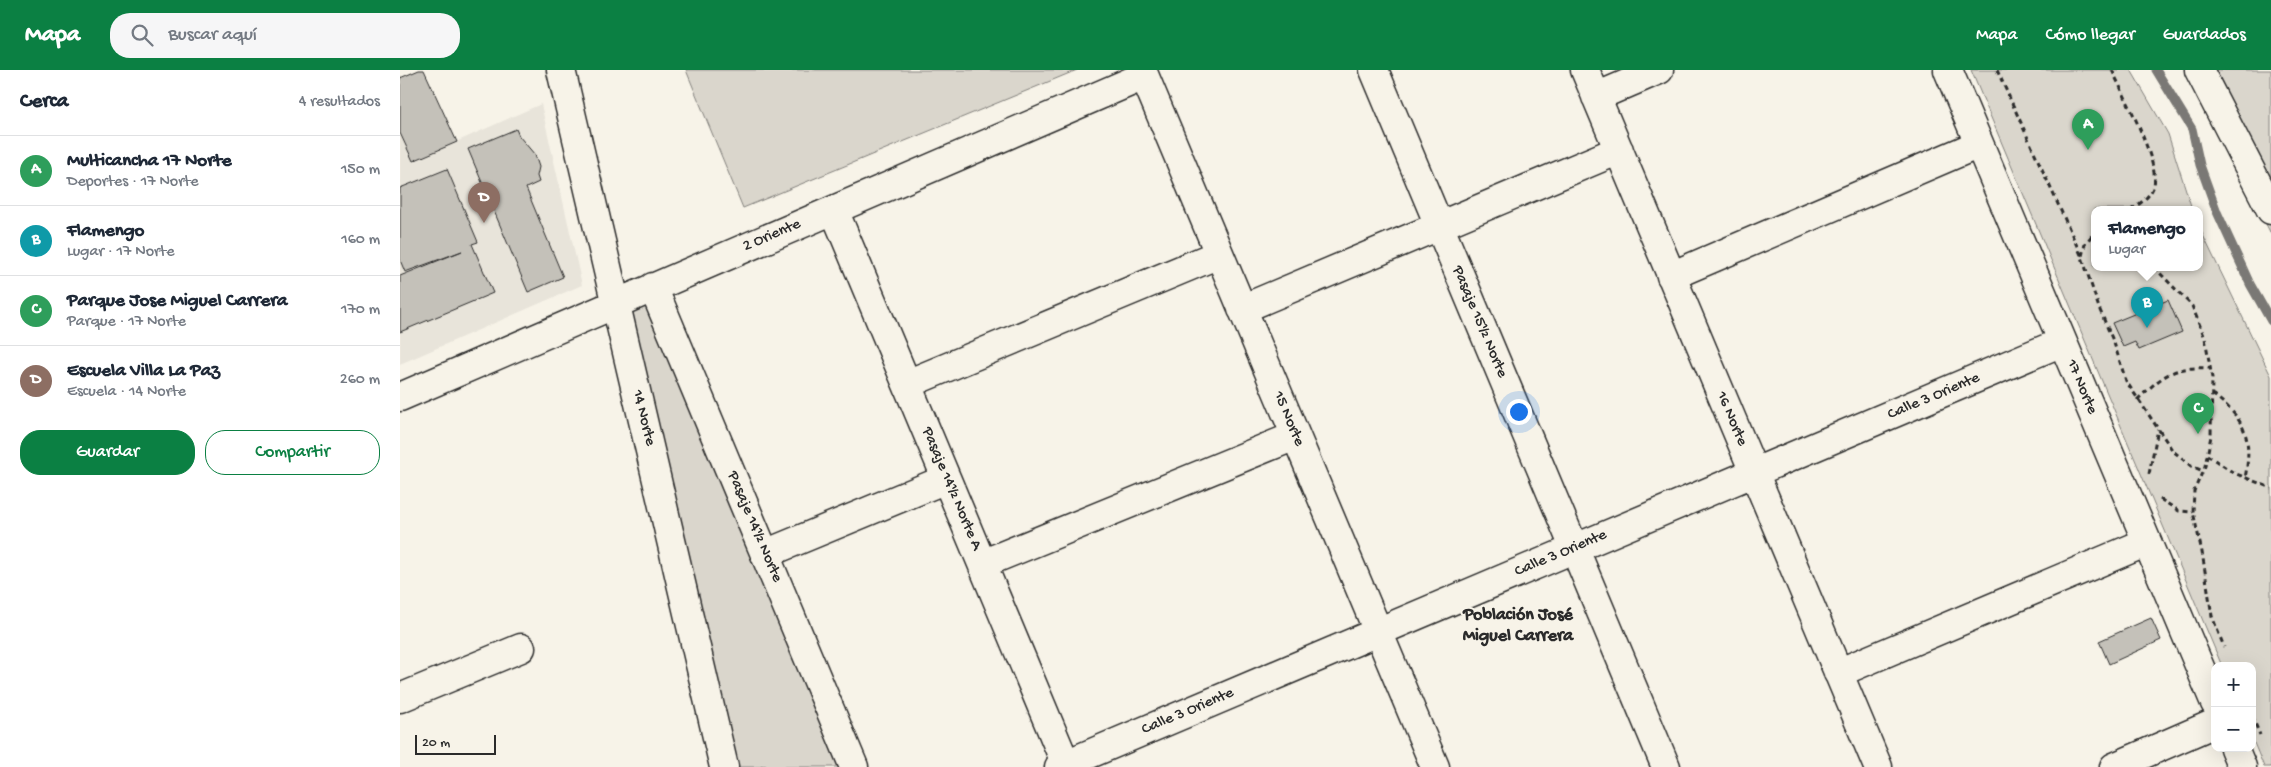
<!DOCTYPE html>
<html lang="es">
<head>
<meta charset="utf-8">
<style>
  body { margin:0; font-family:"Gochi Hand",sans-serif; background:#f6f6f7; color:#1f2937 }
  .controls { position:absolute; right:15px; bottom:15px; display:grid; overflow:hidden; border-radius:10px; box-shadow:0 5px 20px #0002 }
  .controls button { width:45px; height:45px; display:grid; place-items:center; padding:0; border:0; border-bottom:1px solid #e0e1e3; background:#fff; color:#1f2937; font:25px sans-serif }
  .scale { position:absolute; left:15px; bottom:12px; width:81px; box-sizing:border-box; padding-left:5px; border:2px solid #2b2b2b; border-top:0; font-size:14px; line-height:18px; white-space:nowrap; color:#2b2b2b; -webkit-text-stroke:4px #f7f3e8; paint-order:stroke }
  .you { position:absolute; left:1118px; top:341px; width:18px; height:18px; margin:-12px; border:4px solid #fff; border-radius:50%; background:#1a73e8; box-shadow:0 0 0 8px #1a73e833 }
  .badge { display:grid; place-items:center; width:32px; height:32px; border-radius:50%; background:#0b8043; color:#fff; font-size:16px; font-weight:700 }
  .pin { position:absolute; translate:-50% -41px; filter:drop-shadow(0 1px 2px #0008) }
  .pin::after { content:''; position:absolute; top:26px; width:18px; height:15px; background:inherit; clip-path:polygon(0 0,100% 0,50% 100%) }
  .popup { position:absolute; left:1691px; top:136px; width:112px; height:65px; box-sizing:border-box; display:grid; place-content:center; border-radius:10px; background:#fff; filter:drop-shadow(0 1px 4px #0005); font-size:16px; white-space:nowrap; color:#747a83 }
  .popup b { font-size:19px; color:#1f2937 }
  .popup::after { content:''; position:absolute; left:50%; top:100%; margin-left:-10px; border:10px solid transparent; border-top-color:#fff }
  .list { margin:0; padding:0; list-style:none }
  h2 { display:flex; justify-content:space-between; align-items:center; height:65px; margin:0; padding:0 20px; font-size:21px }
  h2 small { font-size:16px; font-weight:400; color:#747a83 }
  .list li { display:grid; grid-template-columns:32px 1fr auto; gap:15px; align-items:center; box-sizing:border-box; height:70px; padding:0 20px; border-top:1px solid #e0e1e3 }
  .list b { display:block; font-size:19px; white-space:nowrap }
  .list p { margin:0; font-size:16px; white-space:nowrap; color:#747a83 }
  .list em { font-size:16px; font-style:normal; color:#747a83 }
  .actions { display:flex; gap:10px; padding:15px 20px }
  .actions a { flex:1; padding:11px 0; border:1px solid #0b8043; border-radius:20px; text-align:center; font-size:18px; color:#0b8043 }
  .actions .main { background:#0b8043; color:#fff }
  .icon { flex:none; width:28px; height:28px; fill:none; stroke:currentColor; stroke-width:2; stroke-linecap:round; stroke-linejoin:round }
  .map { position:relative; flex:none; width:1871px; height:697px; overflow:hidden }
  header { display:flex; align-items:center; gap:30px; box-sizing:border-box; height:70px; padding:0 25px; background:#0b8043; color:#fff }
  header strong { font-size:24px }
  nav { display:flex; gap:28px; margin-inline-start:auto; font-size:18px }
  .search { width:350px; height:45px; background:#f6f6f7; display:flex; align-items:center; gap:12px; box-sizing:border-box; padding:0 18px; border-radius:20px; color:#747a83; font-size:19px }
  main { display:flex }
  aside { flex:1; background:#fff }
  .map>svg:first-child { display:block }
  .built { fill:#e8e4da }
  .green { fill:#dad6cc; stroke:#82807c }
  .lines { fill:none; stroke-linecap:round; stroke-linejoin:round }
  .stream { stroke:#7a7874; stroke-width:9 }
  .building { fill:#c4c1b9; stroke:#2b2b2b }
  .minor-casing { stroke:#2b2b2b; stroke-width:31 }
  .path { stroke:#2b2b2b; stroke-width:3; stroke-dasharray:5 4; stroke-linecap:butt }
  .minor { stroke:#f7f3e8; stroke-width:28 }
  .labels { text-anchor:middle; dominant-baseline:central; stroke-width:4; stroke-linejoin:round; paint-order:stroke }
  .street-label { font-size:16px; fill:#2b2b2b; stroke:#f7f3e8 }
  .neighbourhood-label { font-size:18px; font-weight:bold; fill:#2b2b2b; stroke:#f7f3e8 }
</style>
</head>
<body>
<header>
<strong>Mapa</strong>
<div class="search"><svg class="icon" aria-label="search" viewBox="0 0 24 24"><circle cx="10" cy="10" r="6"/><path d="M15 15l6 6"/></svg>Buscar aquí</div>
<nav><a>Mapa</a><a>Cómo llegar</a><a>Guardados</a></nav>
</header>
<main>
<aside>
<h2>Cerca<small>4 resultados</small></h2>
<ul class="list">
<li><span class="badge" style="background:#2e9e5b">A</span><div><b>Multicancha 17 Norte</b><p>Deportes · 17 Norte</p></div><em>150 m</em></li>
<li><span class="badge" style="background:#0f9aa8">B</span><div><b>Flamengo</b><p>Lugar · 17 Norte</p></div><em>160 m</em></li>
<li><span class="badge" style="background:#2e9e5b">C</span><div><b>Parque Jose Miguel Carrera</b><p>Parque · 17 Norte</p></div><em>170 m</em></li>
<li><span class="badge" style="background:#8d6e63">D</span><div><b>Escuela Villa La Paz</b><p>Escuela · 14 Norte</p></div><em>260 m</em></li>
</ul>
<div class="actions"><a class="main">Guardar</a><a>Compartir</a></div>
</aside>
<div class="map">
<svg width="1871" height="697" viewBox="0 0 1871 697">
  <rect width="100%" height="100%" fill="#f7f3e8"/>
  <filter id="ink" filterUnits="userSpaceOnUse"><feTurbulence type="fractalNoise" baseFrequency=".02" numOctaves="2"/><feDisplacementMap in="SourceGraphic" scale="10" xChannelSelector="R" yChannelSelector="G"/><feConvolveMatrix kernelMatrix="1 2 1 2 8 2 1 2 1" color-interpolation-filters="sRGB"/></filter>
  <g filter="url(#ink)">
    <path class="built" d="M141,34L182,215L0,294V63L13,91Z"/>
    <path class="green" d="M286,0H677L343,138Z
      M1571,0H1731L1768,64L1792,139H1694V197H1800V159L1871,306V697H1864L1852,668V596H1822Z
      M1789,0H1871V164Z
      M251,232L450,697H330L226,241Z"/>
    <g class="lines">
      <path class="stream" d="M1756,0L1792,59L1800,95L1817,142L1850,214L1871,251"/>
    </g>
    <path class="building" d="M19,0H24L57,72L13,91L0,63V8Z
      M116,59L119,66L135,85L139,97L137,106L139,112L126,118L163,207L128,222L68,79Z
      M47,99L78,172L72,174L93,223L0,262V206L62,181L5,202L0,190V118Z
      M1768,230L1782,262L1739,280L1735,272L1723,277L1712,253Z
      M1751,548L1761,570L1709,594L1699,571Z"/>
    <g class="lines">
      <g class="minor-casing">
        <path id="minor" d="M161,0L324,697
          M742,0L1035,697
          M974,0L1266,697
          M1185,0L1478,697
          M1548,0L1815,633
          M1799,0L1871,140
          M1196,27L1259,0
          M434,140L667,697
          M1271,206L1579,74
          M253,217L454,697
          M842,239L1219,80
          M507,314L819,184
          M0,327L744,6
          M365,484L546,409
          M582,494L895,366
          M1438,603L1747,472
          M0,628L121,578
          M1834,678L1842,697
          M659,697L1662,272
          M1714,697L1815,653"/>
      </g>
      <path class="path" d="M1597,0L1682,187L1699,238L1714,273L1726,311L1773,381L1791,396L1803,401
        M1712,0C1722,22 1763,97 1753,118C1749,127 1740,134 1732,139
        M1682,186L1685,174L1694,163
        M1754,197L1792,236L1805,268L1812,308L1811,366L1805,396L1794,421L1793,442L1802,482L1812,546L1824,577
        M1812,324C1845,348 1853,368 1845,408
        M1737,330C1763,305 1773,296 1810,298
        M1807,385L1834,403L1871,418
        M1749,404L1758,359
        M1760,429L1779,441L1793,442
        M1852,646L1860,665
        M361,697H369"/>
      <use href="#minor" class="minor"/>
    </g>
  </g>
  <g class="labels">
    <g class="street-label">
      <text transform="translate(372 166) rotate(-23)">2 Oriente</text>
      <text transform="translate(1079 252) rotate(67)">Pasaje 15½ Norte</text>
      <text transform="translate(1681 317) rotate(67)">17 Norte</text>
      <text transform="translate(1534 327) rotate(-23)">Calle 3 Oriente</text>
      <text transform="translate(243 348) rotate(76)">14 Norte</text>
      <text transform="translate(888 349) rotate(67)">15 Norte</text>
      <text transform="translate(1331 349) rotate(67)">16 Norte</text>
      <text transform="translate(551 419) rotate(67)">Pasaje 14½ Norte A</text>
      <text transform="translate(354 457) rotate(67)">Pasaje 14½ Norte</text>
      <text transform="translate(1161 484) rotate(-23)">Calle 3 Oriente</text>
      <text transform="translate(788 642) rotate(-23)">Calle 3 Oriente</text>
    </g>
    <g class="neighbourhood-label">
      <text x="1118" y="545">Población José<tspan x="1118" dy="21">Miguel Carrera</tspan></text>
    </g>
  </g>
</svg>
<div class="controls">
<button>+</button>
<button>−</button>
</div>
<div class="scale">20 m</div>
<div class="you"></div>
<div class="pin badge" style="left:1688px;top:80px;background:#2e9e5b">A</div>
<div class="pin badge" style="left:1747px;top:258px;background:#0f9aa8">B</div>
<div class="popup"><b>Flamengo</b>Lugar</div>
<div class="pin badge" style="left:1798px;top:364px;background:#2e9e5b">C</div>
<div class="pin badge" style="left:84px;top:153px;background:#8d6e63">D</div>
</div>
</main>
</body>
</html>
